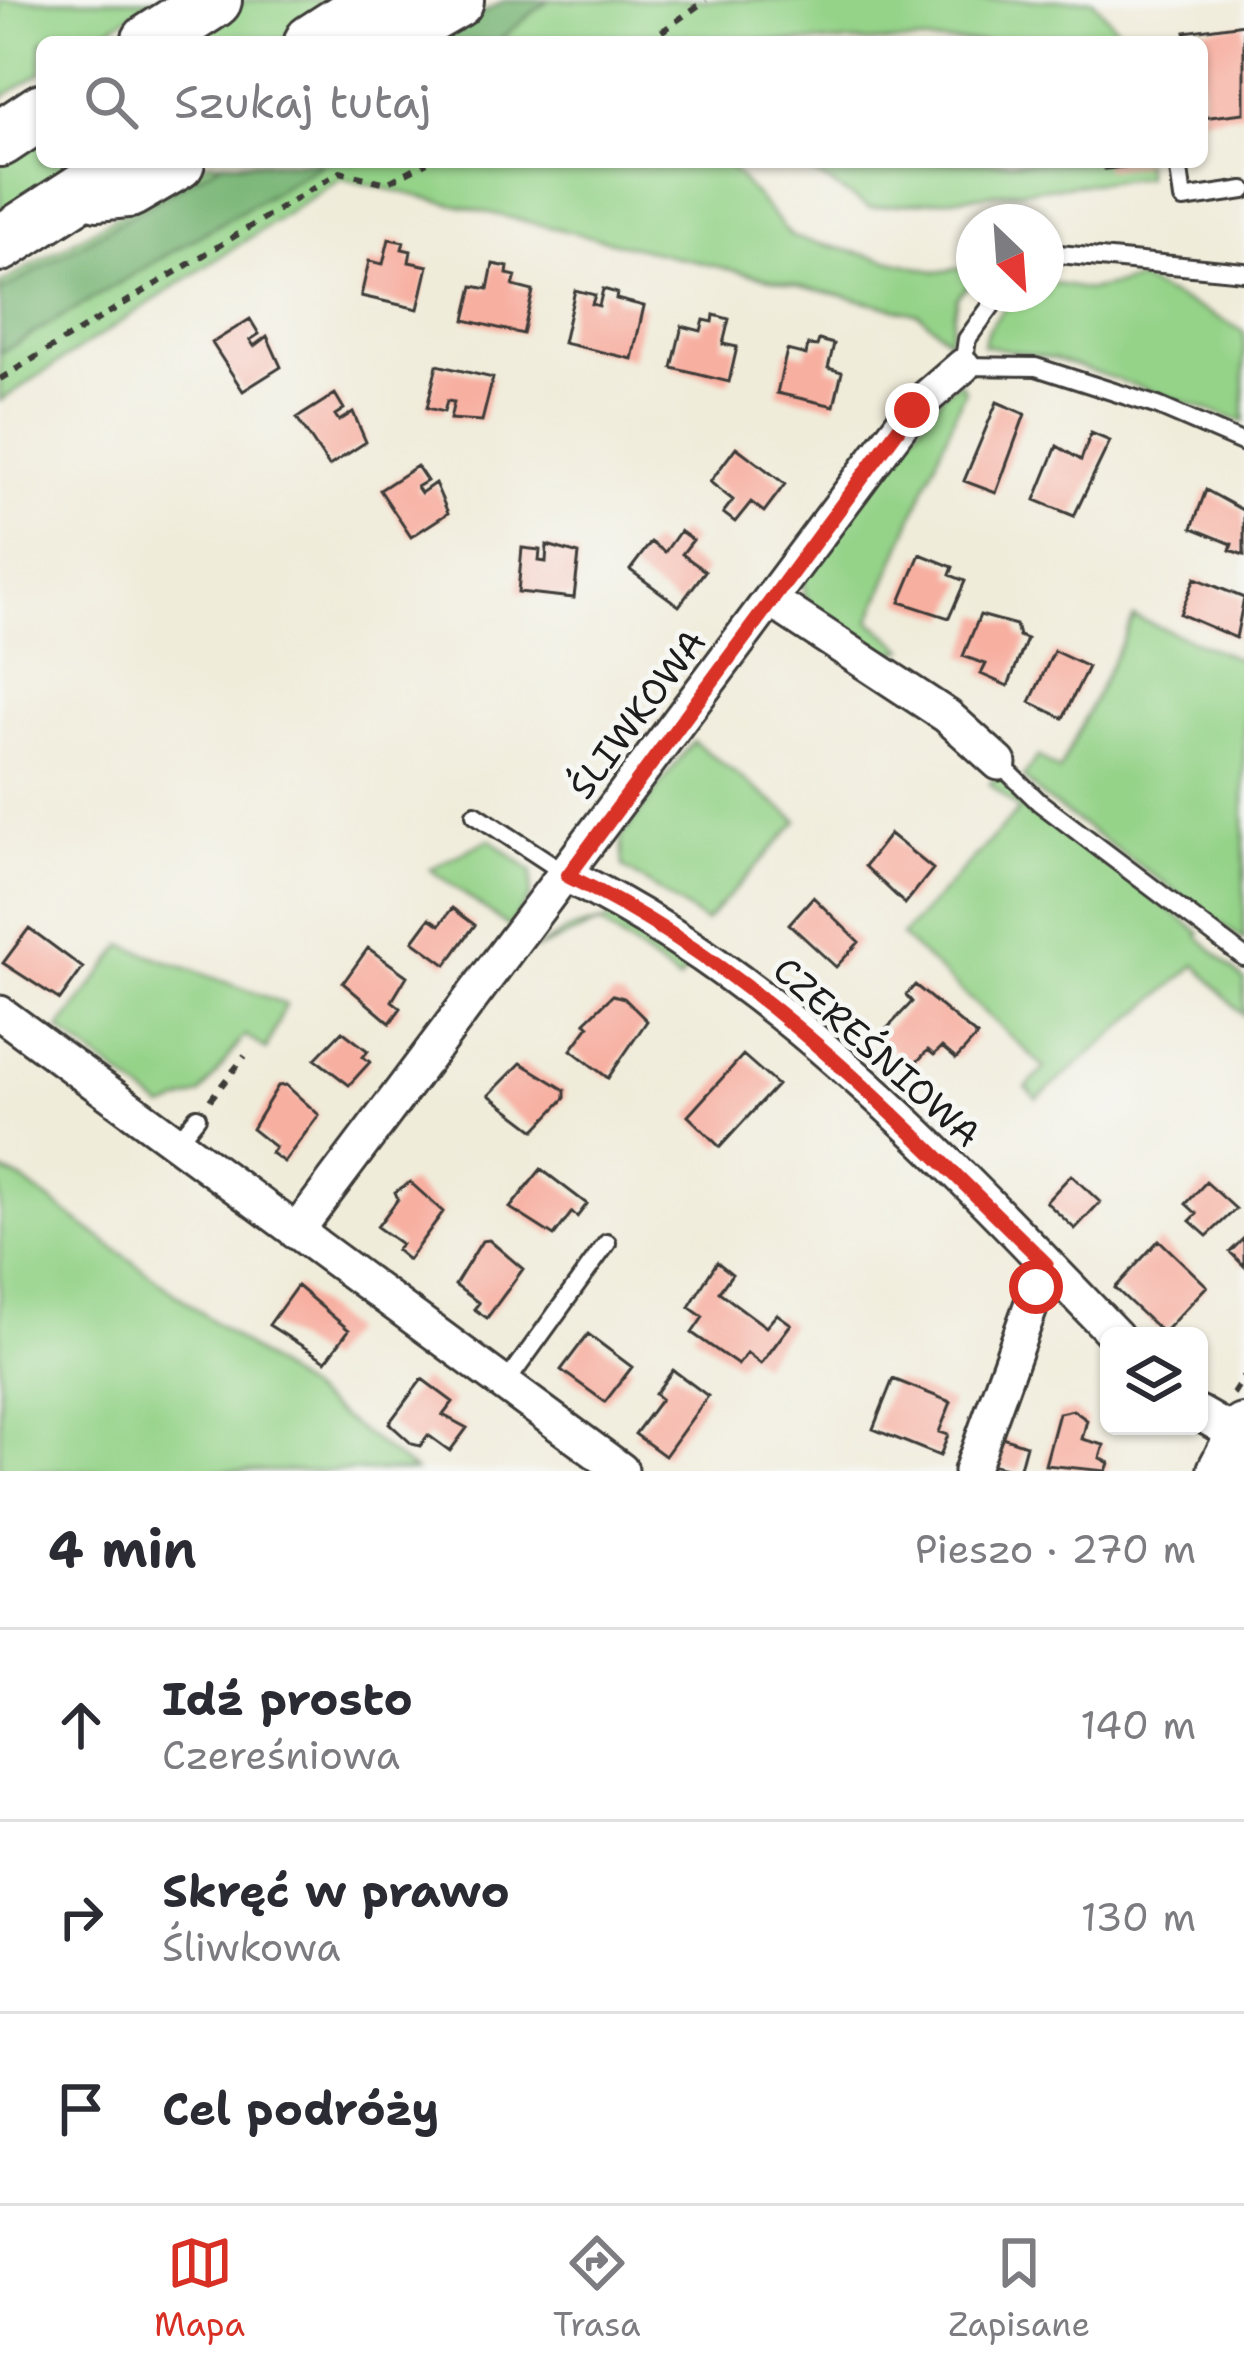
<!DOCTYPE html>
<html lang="pl">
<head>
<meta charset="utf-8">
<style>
  body { margin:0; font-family:"Shantell Sans",sans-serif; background:#f2f2f3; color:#2b2b33 }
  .controls { position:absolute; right:36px; bottom:36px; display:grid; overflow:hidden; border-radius:18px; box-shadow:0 3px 9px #0004 }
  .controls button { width:108px; height:108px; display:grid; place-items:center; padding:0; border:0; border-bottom:3px solid #e1e1e2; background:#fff; color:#2b2b33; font:60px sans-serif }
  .compass { position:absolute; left:956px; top:204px; width:108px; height:108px; border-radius:50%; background:#fff; box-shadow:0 3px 9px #0004; rotate:155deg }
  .stop { position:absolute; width:36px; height:36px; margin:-27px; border:9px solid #d93025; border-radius:50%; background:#fff }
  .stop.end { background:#d93025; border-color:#fff; box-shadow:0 3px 12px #0008 }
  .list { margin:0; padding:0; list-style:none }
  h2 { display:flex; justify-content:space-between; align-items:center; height:156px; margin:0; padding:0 48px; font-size:51px }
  h2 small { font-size:39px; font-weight:400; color:#7c7c81 }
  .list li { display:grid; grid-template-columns:78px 1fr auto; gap:36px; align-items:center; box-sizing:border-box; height:192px; padding:0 48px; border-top:3px solid #e1e1e2 }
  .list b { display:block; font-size:45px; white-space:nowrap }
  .list p { margin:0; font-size:39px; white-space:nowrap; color:#7c7c81 }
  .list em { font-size:39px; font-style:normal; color:#7c7c81 }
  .icon { flex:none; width:66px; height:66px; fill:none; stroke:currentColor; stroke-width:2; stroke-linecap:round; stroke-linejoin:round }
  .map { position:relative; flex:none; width:1244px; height:1471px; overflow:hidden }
  .search { position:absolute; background:#fff; box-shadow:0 3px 9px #0004; left:36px; right:36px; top:36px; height:132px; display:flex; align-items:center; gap:30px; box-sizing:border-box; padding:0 42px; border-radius:18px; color:#7c7c81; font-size:45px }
  .sheet { height:732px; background:#fff }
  nav { display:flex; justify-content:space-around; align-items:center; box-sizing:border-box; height:168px; border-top:3px solid #e1e1e2; background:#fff; font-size:33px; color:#7c7c81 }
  nav a { display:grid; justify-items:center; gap:6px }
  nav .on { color:#d93025 }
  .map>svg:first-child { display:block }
  .green { fill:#95d389; stroke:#587852; stroke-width:3 }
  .forest { fill:#78b575; stroke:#4a6848; stroke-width:3 }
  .building { fill:#f7afa0 }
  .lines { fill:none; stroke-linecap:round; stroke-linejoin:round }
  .lane-casing { stroke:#3c3b38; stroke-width:22 }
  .street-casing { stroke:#3c3b38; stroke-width:39 }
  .secondary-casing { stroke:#3c3b38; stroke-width:54 }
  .primary-casing { stroke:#3c3b38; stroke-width:60 }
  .path { stroke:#3c3b38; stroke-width:6; stroke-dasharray:9 9; stroke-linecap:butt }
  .lane { stroke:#fff; stroke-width:16 }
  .street { stroke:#fff; stroke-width:33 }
  .secondary { stroke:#fff; stroke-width:48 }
  .primary { stroke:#fff; stroke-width:54 }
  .route { stroke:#d93025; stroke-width:15 }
  .labels { text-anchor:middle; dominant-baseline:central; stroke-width:10; stroke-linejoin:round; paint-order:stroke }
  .street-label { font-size:36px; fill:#1c1c1c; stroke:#f6f6f2 }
</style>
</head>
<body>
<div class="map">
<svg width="1244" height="1471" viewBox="0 0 1244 1471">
  <rect width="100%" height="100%" fill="#f6f6f2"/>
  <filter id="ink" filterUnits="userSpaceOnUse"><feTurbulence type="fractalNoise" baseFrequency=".00833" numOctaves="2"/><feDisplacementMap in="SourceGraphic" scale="24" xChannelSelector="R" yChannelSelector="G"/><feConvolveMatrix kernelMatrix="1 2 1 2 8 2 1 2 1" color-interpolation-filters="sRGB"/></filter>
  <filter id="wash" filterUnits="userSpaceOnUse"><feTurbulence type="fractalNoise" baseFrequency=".004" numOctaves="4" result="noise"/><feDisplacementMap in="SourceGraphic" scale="48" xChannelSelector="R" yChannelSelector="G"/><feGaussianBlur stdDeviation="2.7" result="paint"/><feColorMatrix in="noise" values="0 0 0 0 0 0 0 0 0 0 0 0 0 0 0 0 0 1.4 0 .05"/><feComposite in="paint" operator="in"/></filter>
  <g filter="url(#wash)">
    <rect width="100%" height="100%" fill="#f0ecda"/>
    <path class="green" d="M0,0H153L88,42H42V72L0,99Z
      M246,0H344L279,42H182Z
      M548,0H1093L1129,42H497Z
      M42,133V162H93L0,221V160Z
      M210,162H223L0,292V284Z
      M325,162H726L792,237L937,272L974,266V280L957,297L949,340L919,314L341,178L0,401V353Z
      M796,162H1144L1146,177L869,208Z
      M1139,280C1175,299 1210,311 1244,332V422L1055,359L983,345L988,329L1015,294H1046V282L1089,290Z
      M960,382L965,390L870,621L905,649C875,667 822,632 808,602C803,594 804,582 804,573L945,392Z
      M1134,617L1244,661V940L1043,797L1023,777L1038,756L1059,771Z
      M693,741L798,821L705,922L623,867L621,838Z
      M997,774L1034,808L1200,933L1198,936L1244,980V1016L1196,965L1037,1099L1026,1088L1045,1068L901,936L1019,810L990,784Z
      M490,839L532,872L530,898L509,927L430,869Z
      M615,918L692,964L679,981L600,923L534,950L568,930Z
      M123,945L286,1004L266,1050L245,1035L200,1095L163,1108L59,1030Z
      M0,1170L21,1179L415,1471H0Z"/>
    <path class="forest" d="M505,0H548L497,42H432Z
      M223,162H325L0,353V292Z"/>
    <g id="blocks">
      <path class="building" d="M1244,24V113L1202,118V42H1187L1185,32Z
        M1104,162H1143V165L1105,169Z
        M389,239L404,242L402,249L411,251L409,262L428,266L418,309L361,296L369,261L383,264Z
        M493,264L508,267L507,274L516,276L513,286L533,291L523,334L465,320L473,286L488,289Z
        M603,289L617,293L616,299L644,306L632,359L563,343L575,290L595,295L592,304L599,306Z
        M714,315L729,319L723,344L737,347L729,382L672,368L682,326L701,331L704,320L713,322Z
        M250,319L259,334L250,340L254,346L267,336L281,367L243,391L212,343Z
        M819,340L834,344L828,368L842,372L834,406L777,393L787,350L806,355L808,345L817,346Z
        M437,365L493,378L482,421L450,419L454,402L447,401L444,412L427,408Z
        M335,394L344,409L335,415L339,421L353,412L366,442L329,466L297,418Z
        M997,402L1025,414L996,493L964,481Z
        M1091,433L1110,441L1074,516L1035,500L1057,446L1081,460Z
        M736,447L785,484L764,512L751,502L735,522L723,513L733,500L710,482Z
        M417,466L427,481L417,487L421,493L435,483L448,513L411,537L380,490Z
        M1206,490L1244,511V555L1230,550L1232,544L1192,528Z
        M680,531L693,540L682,554L705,571L679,606L630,570L651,542L665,552Z
        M547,545L579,554L574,598L518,592L522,548L540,550L539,561L546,562Z
        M920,554L953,567L950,575L965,581L949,618L900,602Z
        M1195,578L1244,598L1236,638L1180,614Z
        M980,615L1016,625L1019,636L1027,639L1008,686L981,674L986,664L963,656Z
        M1054,651L1088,667L1063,718L1030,702Z
        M890,834L933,869L905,904L865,866Z
        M813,897L859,942L836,967L789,924Z
        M452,908L475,925L446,965L413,941L430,918L440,925Z
        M29,928L83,968L60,1000L3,963Z
        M368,948L407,976L392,1001L401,1008L390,1023L343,983Z
        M915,985L977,1036L956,1059L942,1047L934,1055L928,1050L912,1067L879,1037L912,1002L906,995Z
        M613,995L624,998L647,1021L608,1078L571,1050L589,1026L585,1022Z
        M342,1031L368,1051L363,1057L370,1062L349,1085L315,1059Z
        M743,1055L777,1085L720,1147L688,1116Z
        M521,1063L565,1090V1098L535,1130L489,1095Z
        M286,1085L319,1115L284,1162L271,1153L275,1147L252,1129L278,1086Z
        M541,1169L587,1204L577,1217L572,1212L554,1236L510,1208Z
        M1071,1175L1100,1202L1075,1229L1046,1202Z
        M410,1182L443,1212L408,1260L396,1250L401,1244L377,1227L398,1199L395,1192Z
        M1206,1182L1236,1209L1207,1236L1190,1221L1197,1214L1186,1204Z
        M1244,1238V1266L1230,1252Z
        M489,1240L523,1269L487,1318L474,1309L479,1303L455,1285L482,1241Z
        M1159,1240L1207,1286L1163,1333L1115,1288Z
        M717,1262L732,1274L719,1292L766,1327L777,1314L791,1324L761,1364L747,1353L738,1365L692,1333L703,1317L689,1307Z
        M297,1286L349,1330L326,1361L269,1325Z
        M588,1334L632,1367L605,1402L561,1370Z
        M673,1370L708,1396L665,1456L635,1434L661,1399L655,1394Z
        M422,1379L453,1402L443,1415L467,1428L450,1451L428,1435L420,1446L412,1444L389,1423Z
        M893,1379L951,1402L939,1432L948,1435L940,1456L873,1429Z
        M1073,1410L1087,1420L1082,1439L1104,1445L1100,1458L1109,1463L1106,1471L1045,1465L1059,1413Z
        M999,1436L1026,1445L1019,1471L990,1464Z"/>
    </g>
  </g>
  <g filter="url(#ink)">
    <use href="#blocks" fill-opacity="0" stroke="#3c3b38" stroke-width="3"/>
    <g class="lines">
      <g class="lane-casing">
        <path id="lane" d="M1178,162L1183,199L1244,190
          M1046,259L1059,254L1244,272
          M1000,294L967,339L963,366L1036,367L1158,406L1244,443
          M999,763L1039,802L1244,957
          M475,814L568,875
          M176,1143L197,1117
          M506,1383L607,1243"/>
      </g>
      <g class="street-casing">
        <path id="street" d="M772,601L947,716L999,763
          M568,876C783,981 952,1166 1116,1336
          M0,1013L621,1470
          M296,1232L912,410L963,366
          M1199,1413L1239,1436
          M971,1471L1046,1264"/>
      </g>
      <g class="secondary-casing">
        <path id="secondary" d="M1222,1471L1244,1429"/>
      </g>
      <g class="primary-casing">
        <path id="primary" d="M149,42L214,0
          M312,42L377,0
          M383,42L456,0
          M0,139L42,111
          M98,193L129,190L177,162
          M0,244L127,162"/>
      </g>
      <path class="path" d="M647,42L706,0
        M0,379L340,172L387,183L427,162
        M210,1100L245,1056
        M1233,1394L1244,1377"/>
      <use href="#lane" class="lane"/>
      <use href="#street" class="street"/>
      <use href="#secondary" class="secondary"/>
      <use href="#primary" class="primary"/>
    </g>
  </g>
  <g class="lines" filter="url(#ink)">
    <path class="route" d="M912,410L568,876C760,969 895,1117 1046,1264L1036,1287"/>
  </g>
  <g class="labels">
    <g class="street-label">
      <text transform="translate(637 714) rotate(-53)">ŚLIWKOWA</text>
      <text transform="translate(877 1052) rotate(42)">CZEREŚNIOWA</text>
    </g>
  </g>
</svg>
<div class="controls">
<button><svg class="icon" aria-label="layers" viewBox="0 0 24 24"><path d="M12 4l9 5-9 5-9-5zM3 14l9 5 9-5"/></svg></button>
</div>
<svg class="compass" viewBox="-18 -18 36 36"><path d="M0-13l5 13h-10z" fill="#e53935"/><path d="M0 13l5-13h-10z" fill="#7c7c81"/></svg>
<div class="stop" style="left:1036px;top:1287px"></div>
<div class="stop end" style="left:912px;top:410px"></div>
<div class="search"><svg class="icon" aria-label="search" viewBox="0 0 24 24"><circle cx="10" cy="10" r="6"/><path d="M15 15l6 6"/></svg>Szukaj tutaj</div>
</div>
<section class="sheet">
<h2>4 min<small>Pieszo · 270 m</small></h2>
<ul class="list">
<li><svg class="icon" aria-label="ahead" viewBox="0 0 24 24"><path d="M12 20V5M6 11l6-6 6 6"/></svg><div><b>Idź prosto</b><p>Czereśniowa</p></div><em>140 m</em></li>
<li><svg class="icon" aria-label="right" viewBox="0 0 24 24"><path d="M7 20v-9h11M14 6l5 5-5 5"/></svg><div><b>Skręć w prawo</b><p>Śliwkowa</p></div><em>130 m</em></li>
<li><svg class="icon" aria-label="arrive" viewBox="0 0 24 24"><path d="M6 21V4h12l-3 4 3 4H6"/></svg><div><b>Cel podróży</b></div></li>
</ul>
</section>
<nav>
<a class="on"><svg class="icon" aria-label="map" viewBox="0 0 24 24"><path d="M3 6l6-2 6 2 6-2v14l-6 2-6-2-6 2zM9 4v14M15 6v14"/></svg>Mapa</a>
<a><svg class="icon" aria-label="directions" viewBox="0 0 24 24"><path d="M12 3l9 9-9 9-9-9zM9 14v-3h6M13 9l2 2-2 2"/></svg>Trasa</a>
<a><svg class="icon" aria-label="saved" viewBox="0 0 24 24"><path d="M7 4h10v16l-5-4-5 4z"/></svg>Zapisane</a>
</nav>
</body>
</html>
